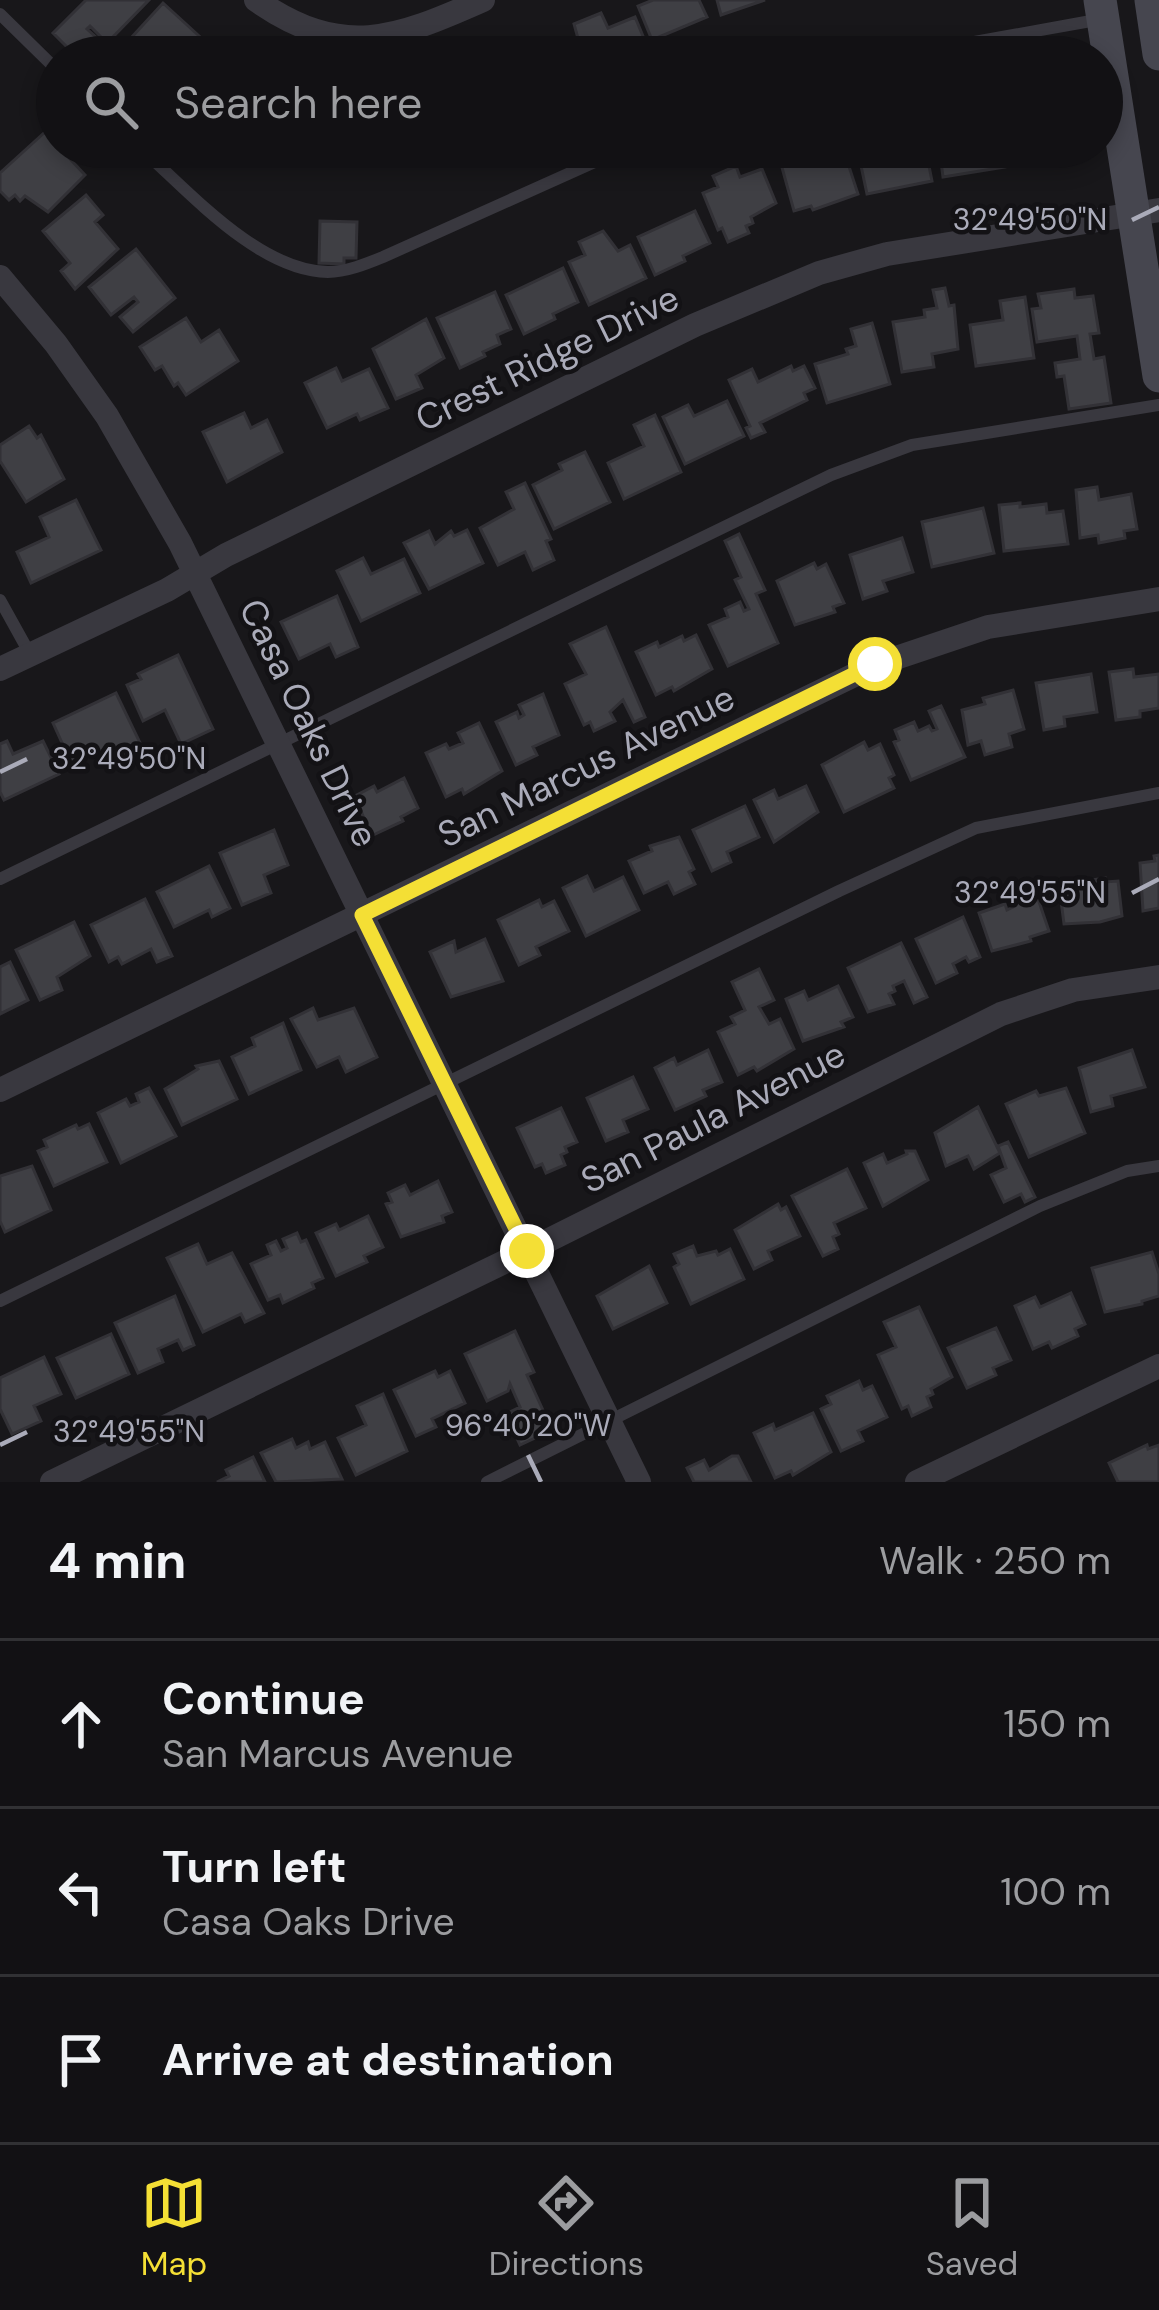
<!DOCTYPE html>
<html lang="en">
<head>
<meta charset="utf-8">
<style>
  body { margin:0; font-family:"DM Sans",sans-serif; background:#1f1f22; color:#f1f3f6 }
  .stop { position:absolute; width:36px; height:36px; margin:-27px; border:9px solid #f4df35; border-radius:50%; background:#fff }
  .stop.end { background:#f4df35; border-color:#fff; box-shadow:0 3px 12px #0008 }
  .list { margin:0; padding:0; list-style:none }
  h2 { display:flex; justify-content:space-between; align-items:center; height:156px; margin:0; padding:0 48px; font-size:51px }
  h2 small { font-size:39px; font-weight:400; color:#9c9da0 }
  .list li { display:grid; grid-template-columns:78px 1fr auto; gap:36px; align-items:center; box-sizing:border-box; height:168px; padding:0 48px; border-top:3px solid #313134 }
  .list b { display:block; font-size:45px; white-space:nowrap }
  .list p { margin:0; font-size:39px; white-space:nowrap; color:#9c9da0 }
  .list em { font-size:39px; font-style:normal; color:#9c9da0 }
  .icon { flex:none; width:66px; height:66px; fill:none; stroke:currentColor; stroke-width:2; stroke-linecap:round; stroke-linejoin:round }
  .map { position:relative; flex:none; width:1159px; height:1482px; overflow:hidden }
  .search { position:absolute; background:#121114; box-shadow:0 6px 18px #0003; left:36px; right:36px; top:36px; height:132px; display:flex; align-items:center; gap:30px; box-sizing:border-box; padding:0 42px; border-radius:66px; color:#9c9da0; font-size:45px }
  .sheet { height:660px; background:#121114 }
  nav { display:flex; justify-content:space-around; align-items:center; box-sizing:border-box; height:168px; border-top:3px solid #313134; background:#121114; font-size:33px; color:#9c9da0 }
  nav a { display:grid; justify-items:center; gap:6px }
  nav .on { color:#f4df35 }
  .map>svg:first-child { display:block }
  .building { fill:#3f3f44; stroke:#323136; stroke-width:3 }
  .lines { fill:none; stroke-linecap:round; stroke-linejoin:round }
  .lane { stroke:#39383f; stroke-width:12 }
  .street { stroke:#39383f; stroke-width:24 }
  .secondary { stroke:#46464f; stroke-width:33 }
  .route { stroke:#f4df35; stroke-width:15 }
  .ticks { fill:none; stroke:#aaabb9; stroke-width:4.5 }
  .labels { text-anchor:middle; dominant-baseline:central; stroke-width:9; stroke-linejoin:round; paint-order:stroke }
  .street-label { font-size:36px; fill:#aaabb9; stroke:#131215 }
  .ticks-label { font-size:30px; text-anchor:middle; fill:#aaabb9; stroke:#131215; stroke-width:9; stroke-linejoin:round; paint-order:stroke }
</style>
</head>
<body>
<div class="map">
<svg width="1159" height="1482" viewBox="0 0 1159 1482">
  <rect width="100%" height="100%" fill="#18171a"/>
  <path class="building" d="M86,0H149L107,43L90,26L87,29L97,38L77,57L53,33Z
    M653,0H699L707,17L652,40L638,6Z
    M717,0H765L721,15Z
    M163,3L209,45L198,57H152L131,38Z
    M601,13L608,28L635,17L650,53L640,57H583L574,24Z
    M549,39L552,46L566,40L573,57H510Z
    M45,132L85,175L48,212L25,196L20,201L15,195L9,200L0,191V173Z
    M283,147H343L339,166L281,156Z
    M809,147H835L837,153L844,151L858,194L813,210L811,206L794,211L781,164L801,158L798,150Z
    M857,147H895L897,156L926,151L932,181L867,194Z
    M939,147H1003L1005,167L943,177Z
    M1023,147H1079L1080,152L1059,155L1060,161L1026,166Z
    M736,166L740,177L762,169L776,203L751,217L753,223L746,226L749,233L728,242L722,228L718,230L703,193L718,187L713,176Z
    M86,195L103,215L95,222L118,249L75,289L61,271L70,263L43,231Z
    M695,211L710,243L683,256L685,261L655,275L638,237Z
    M320,221L357,222L356,258H344V264L319,263Z
    M603,231L618,251L630,245L646,278L589,305L569,262L585,255L579,242Z
    M136,249L175,298L133,332L120,317L138,302L134,297L111,315L89,287Z
    M563,268L578,302L553,314L555,319L524,334L506,295Z
    M945,288L949,306L954,305L958,349L932,354L934,367L902,372L893,322L925,317L924,310L937,308L933,290Z
    M1074,289L1075,298L1093,296L1099,333L1090,334L1094,359L1104,357L1111,403L1069,409L1064,376L1057,377L1055,363L1080,359L1077,336L1037,342L1032,309L1041,308L1038,294Z
    M495,292L511,329L497,335L500,344L483,352L485,356L460,368L437,318Z
    M1025,297L1034,358L976,366L970,325L1003,320L1000,301Z
    M186,318L201,342L219,330L238,361L186,395L178,383L174,386L162,366L155,370L140,347Z
    M426,319L444,358L416,375L422,388L396,399L373,349Z
    M872,323L890,384L827,403L815,364L848,354L846,349L856,346L851,329Z
    M791,366L793,371L804,366L815,388L804,393L807,400L760,423L765,432L751,438L746,428L750,426L729,380L752,369L758,382Z
    M336,368L342,381L369,369L388,408L360,420L357,414L327,428L305,383Z
    M727,401L744,436L685,464L663,417L688,405L694,416Z
    M244,413L251,428L267,420L282,452L227,482L203,432Z
    M655,415L681,472L624,499L608,463L644,446L634,425Z
    M29,426L37,438L41,435L64,479L26,502L0,461V445Z
    M585,452L610,502L554,529L533,485L562,470L559,464Z
    M525,483L551,539L546,541L554,560L533,570L525,552L498,565L480,528L514,509L506,492Z
    M1097,487L1099,500L1131,494L1137,529L1124,531L1125,538L1099,543L1098,535L1080,538L1076,490Z
    M76,500L101,550L31,583L17,552L49,537L40,517Z
    M1020,503V507L1046,504L1047,513L1063,511L1068,544L1004,551L999,505Z
    M983,508L994,553L932,567L922,522Z
    M467,530L483,563L429,589L404,543L429,531L435,544L451,531L454,536Z
    M739,534L765,590L756,594L778,643L728,666L709,625L728,617L725,609L740,602L744,611L749,609L735,580L741,577L725,541Z
    M902,538L913,572L883,581L887,591L863,599L850,555Z
    M363,558L371,574L404,559L420,593L361,621L337,571Z
    M814,563L817,569L826,564L844,603L833,607L835,612L795,625L777,581Z
    M337,596L358,647L336,657L330,644L299,659L281,622Z
    M606,627L645,717L634,722L623,700L610,712L615,721L594,731L590,722L584,725L565,684L586,674L570,644Z
    M696,635L712,669L674,691L672,687L656,695L636,652L657,642L659,647L682,636L684,641Z
    M178,655L213,729L181,744L165,710L143,721L127,685L141,679L138,674Z
    M1133,669L1134,677L1159,674V708L1140,711V717L1116,720L1109,672Z
    M1091,674L1097,712L1064,717L1065,726L1044,730L1036,683Z
    M1013,690L1024,729L1009,734L1012,747L985,755L981,741L968,745L962,710L985,704L983,698Z
    M116,693L144,751L122,762L113,745L72,765L53,723Z
    M543,694L559,735L533,747L537,755L516,765L496,722L517,712L519,718L524,715L519,705Z
    M941,706L965,757L911,780L894,742L899,740L895,730L914,722L918,731L929,726L932,731L937,729L929,711Z
    M479,723L502,771L464,794L462,789L446,797L426,753L446,744L449,749L463,743L458,733Z
    M7,741L13,754L43,741L59,774L4,800L0,792V744Z
    M864,742L868,750L880,744L894,775L889,778L894,788L844,812L822,765Z
    M404,778L418,808L401,817L403,821L371,836L355,796L374,786L377,792Z
    M806,786L818,812L774,842L754,800L774,790L778,799Z
    M745,806L759,837L727,852L731,862L712,871L693,830Z
    M274,830L288,865L264,875L271,893L242,905L220,853Z
    M679,837L694,869L689,872L695,884L674,894L668,882L644,893L629,861L652,851L650,846Z
    M1159,855V908L1143,911L1140,863L1155,861L1154,856Z
    M209,866L230,908L212,917L209,910L174,927L157,892Z
    M587,876L594,891L623,877L639,910L586,936L563,888Z
    M1105,878V882L1118,881L1122,916L1100,922L1064,924L1059,885Z
    M1036,893L1049,931L1030,937L1031,941L992,951L979,913L1005,904L1007,910L1013,907L1011,901Z
    M145,899L172,956L157,962L151,949L122,964L118,957L109,962L91,925Z
    M539,900L542,907L554,901L569,931L536,947L540,955L519,965L498,920Z
    M963,917L980,957L969,962L966,957L953,964L957,973L936,983L916,939Z
    M74,922L90,956L57,977L62,990L40,1000L16,950Z
    M485,939L503,981L451,997L430,952L454,941L456,952Z
    M901,943L927,997L914,1003L904,981L893,986L895,991L889,994L894,1004L868,1012L848,968Z
    M10,962L28,1000L0,1014V967Z
    M759,969L774,1000L759,1007L769,1024L780,1019L794,1049L757,1071L754,1067L738,1075L718,1032L735,1024L731,1017L745,1010L732,982Z
    M838,986L853,1017L841,1022L844,1027L803,1041L786,999L804,991L808,1000Z
    M313,1008L318,1020L354,1008L377,1057L346,1072L339,1057L317,1067L291,1019Z
    M283,1023L301,1070L249,1094L232,1057L255,1046L252,1038Z
    M708,1050L722,1082L703,1090L706,1096L675,1110L655,1068L674,1058L677,1065Z
    M1132,1050L1145,1087L1111,1096L1113,1106L1091,1112L1079,1068Z
    M219,1061L237,1099L182,1125L165,1089L198,1069L196,1066Z
    M633,1077L648,1109L623,1120L628,1132L606,1141L587,1098Z
    M149,1088L176,1136L121,1163L98,1113L126,1099L130,1106L139,1102L136,1094Z
    M1066,1088L1085,1133L1029,1157L1006,1104L1036,1091L1039,1096Z
    M978,1107L1000,1153L974,1169L968,1156L946,1166L935,1133Z
    M561,1108L577,1142L565,1147L567,1152L561,1155L565,1165L546,1173L542,1164L535,1167L517,1128Z
    M89,1124L107,1162L54,1186L38,1151L47,1147L44,1140L76,1125L78,1129Z
    M1008,1142L1035,1197L1025,1202L1021,1194L1004,1202L991,1175L1006,1168L998,1146Z
    M906,1151H915L928,1180L883,1206L864,1163L883,1154L887,1163L907,1154Z
    M32,1166L51,1210L5,1232L0,1221V1176Z
    M847,1169L866,1208L834,1223L839,1234L833,1237L838,1249L823,1256L792,1196Z
    M438,1181L452,1212L442,1216L444,1222L401,1237L386,1204L392,1202L388,1193L405,1185L410,1195Z
    M778,1204L781,1210L786,1207L800,1236L768,1251L772,1260L754,1269L735,1230Z
    M368,1216L383,1247L364,1256L367,1262L336,1276L316,1233L336,1224L339,1230Z
    M297,1233L301,1242L306,1240L323,1278L312,1283L314,1288L283,1303L280,1295L268,1300L251,1264L271,1255L267,1245L276,1241L281,1251L287,1248L283,1239Z
    M198,1244L207,1264L232,1253L264,1313L245,1322L241,1314L203,1332L167,1258Z
    M693,1246L697,1256L716,1251L718,1255L730,1249L744,1279L691,1304L674,1267L679,1264L674,1254Z
    M1152,1252L1159,1274V1296L1142,1301V1304L1105,1312L1092,1268Z
    M649,1266L667,1303L613,1329L597,1296Z
    M1071,1293L1085,1324L1075,1329L1078,1336L1052,1348L1049,1342L1033,1349L1015,1306L1035,1297L1040,1307Z
    M175,1296L194,1345L183,1350L178,1340L158,1349L163,1362L138,1373L115,1323Z
    M919,1307L952,1377L931,1389L933,1394L927,1397L931,1407L912,1416L908,1406L902,1409L878,1355L896,1347L884,1322Z
    M996,1328L1011,1360L993,1368L996,1375L967,1388L948,1348Z
    M515,1331L534,1372L527,1375L552,1430L520,1445L506,1414L520,1407L510,1384L508,1391L487,1401L465,1354Z
    M111,1334L129,1374L76,1398L57,1358Z
    M44,1357L61,1394L34,1406L41,1421L12,1434L0,1409V1378Z
    M435,1371L438,1377L450,1371L465,1403L432,1419L436,1427L416,1436L394,1390Z
    M859,1381L863,1390L872,1386L887,1417L858,1431L863,1441L841,1451L821,1409L831,1404L827,1396Z
    M383,1394L407,1451L356,1475L338,1438L366,1425L357,1406Z
    M813,1413L831,1452L793,1475L791,1471L775,1478L754,1433L773,1424L775,1430Z
    M292,1439L296,1448L308,1442L310,1449L325,1442L342,1479L276,1482L261,1453Z
    M1147,1445L1148,1449L1159,1445V1482H1118L1109,1463Z
    M732,1456H738L751,1482H694L687,1468L704,1460L709,1470Z
    M253,1457L265,1482H217L229,1476L226,1470Z"/>
  <g class="lines">
    <path class="lane" d="M0,14L57,70
      M891,57L1102,19
      M139,147C188,190 258,271 328,272C346,272 366,264 383,257L628,147
      M0,600L30,654
      M0,879L831,475L912,445L1159,405
      M0,1301L839,891L976,828L1159,793
      M487,1482L1040,1206L1127,1171L1159,1166"/>
    <path class="street" d="M256,0C342,60 395,39 483,0
      M0,277L56,344L107,416L180,543L639,1482
      M0,669L167,590L226,555L695,325L819,273L887,254L1159,210
      M0,1090L875,665L988,627L1159,599
      M52,1482L527,1251L1001,1014L1073,990L1159,977
      M917,1482L1159,1366"/>
    <path class="secondary" d="M1100,0L1159,376
      M1151,0L1159,54"/>
  </g>
  <g class="lines">
    <path class="route" d="M527,1251L362,915L875,664"/>
  </g>
  <path class="ticks" d="M1132,220L1159,207M0,772L27,759M1132,893L1159,879M0,1445L27,1432M528,1455L541,1482"/>
  <g class="labels">
    <g class="street-label">
      <text transform="translate(547 358) rotate(-26)">Crest Ridge Drive</text>
      <text transform="translate(309 723) rotate(64)">Casa Oaks Drive</text>
      <text transform="translate(586 766) rotate(-26)">San Marcus Avenue</text>
      <text transform="translate(713 1117) rotate(-27)">San Paula Avenue</text>
    </g>
  </g>
  <g class="ticks-label">
    <text x="1030" y="230">32°49'50"N</text>
    <text x="129" y="769">32°49'50"N</text>
    <text x="1030" y="903">32°49'55"N</text>
    <text x="528" y="1436">96°40'20"W</text>
    <text x="129" y="1442">32°49'55"N</text>
  </g>
</svg>
<div class="stop" style="left:875px;top:664px"></div>
<div class="stop end" style="left:527px;top:1251px"></div>
<div class="search"><svg class="icon" aria-label="search" viewBox="0 0 24 24"><circle cx="10" cy="10" r="6"/><path d="M15 15l6 6"/></svg>Search here</div>
</div>
<section class="sheet">
<h2>4 min<small>Walk · 250 m</small></h2>
<ul class="list">
<li><svg class="icon" aria-label="ahead" viewBox="0 0 24 24"><path d="M12 20V5M6 11l6-6 6 6"/></svg><div><b>Continue</b><p>San Marcus Avenue</p></div><em>150 m</em></li>
<li><svg class="icon" aria-label="left" viewBox="0 0 24 24"><path d="M17 20v-9H6M10 6l-5 5 5 5"/></svg><div><b>Turn left</b><p>Casa Oaks Drive</p></div><em>100 m</em></li>
<li><svg class="icon" aria-label="arrive" viewBox="0 0 24 24"><path d="M6 21V4h12l-3 4 3 4H6"/></svg><div><b>Arrive at destination</b></div></li>
</ul>
</section>
<nav>
<a class="on"><svg class="icon" aria-label="map" viewBox="0 0 24 24"><path d="M3 6l6-2 6 2 6-2v14l-6 2-6-2-6 2zM9 4v14M15 6v14"/></svg>Map</a>
<a><svg class="icon" aria-label="directions" viewBox="0 0 24 24"><path d="M12 3l9 9-9 9-9-9zM9 14v-3h6M13 9l2 2-2 2"/></svg>Directions</a>
<a><svg class="icon" aria-label="saved" viewBox="0 0 24 24"><path d="M7 4h10v16l-5-4-5 4z"/></svg>Saved</a>
</nav>
</body>
</html>
